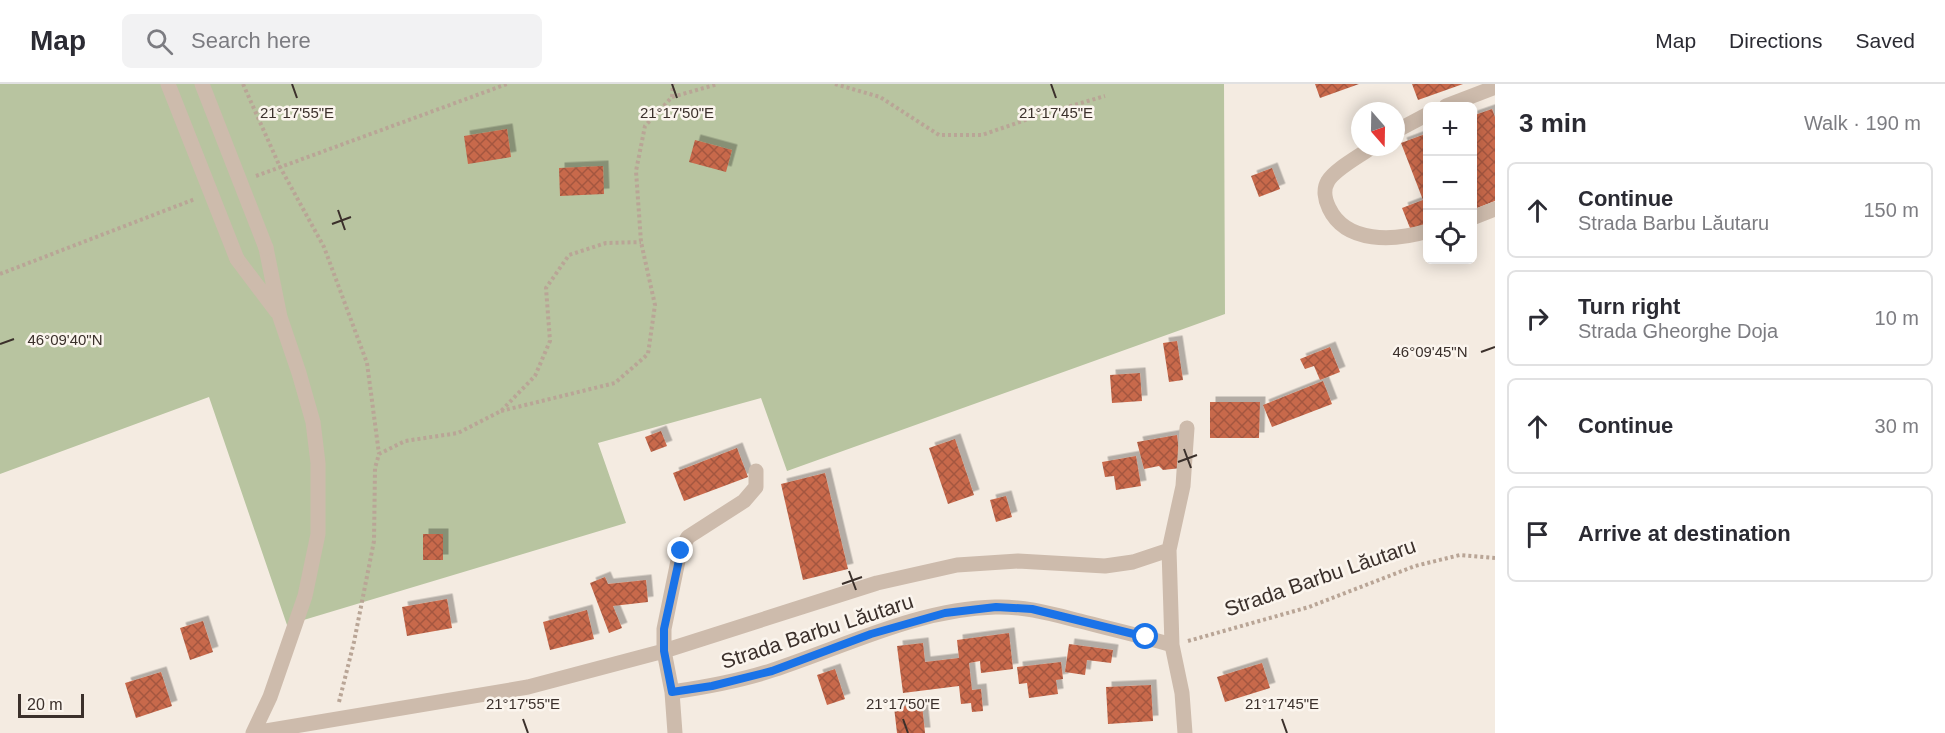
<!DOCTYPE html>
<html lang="en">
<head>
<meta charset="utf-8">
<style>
  body { margin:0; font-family:Helvetica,sans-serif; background:#f2f2f3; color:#2b2b33 }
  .controls { position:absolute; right:18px; top:18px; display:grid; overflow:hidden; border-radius:9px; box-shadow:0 3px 15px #0003 }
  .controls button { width:54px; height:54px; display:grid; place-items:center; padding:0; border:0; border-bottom:2px solid #e1e1e2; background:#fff; color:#2b2b33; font:30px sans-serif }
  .compass { position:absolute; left:1351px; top:18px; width:54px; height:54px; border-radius:50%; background:#fff; box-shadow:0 3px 15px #0003; rotate:160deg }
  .scale { position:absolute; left:18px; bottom:15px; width:66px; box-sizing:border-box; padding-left:6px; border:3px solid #3b302b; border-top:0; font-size:16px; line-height:21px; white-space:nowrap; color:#3b302b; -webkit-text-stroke:4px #fbf5ee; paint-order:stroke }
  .stop { position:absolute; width:18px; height:18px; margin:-14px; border:4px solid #1a73e8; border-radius:50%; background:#fff }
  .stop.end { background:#1a73e8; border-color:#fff; box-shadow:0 2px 6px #0008 }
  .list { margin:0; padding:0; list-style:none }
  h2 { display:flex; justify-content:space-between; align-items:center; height:78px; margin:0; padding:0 24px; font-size:26px }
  h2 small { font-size:20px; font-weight:400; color:#7c7c81 }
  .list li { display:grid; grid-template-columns:39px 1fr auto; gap:18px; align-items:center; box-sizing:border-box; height:96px; margin:0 12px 12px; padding:0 12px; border:2px solid #e1e1e2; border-radius:9px }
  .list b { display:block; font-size:22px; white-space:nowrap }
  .list p { margin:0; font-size:20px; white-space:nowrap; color:#7c7c81 }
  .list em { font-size:20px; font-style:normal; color:#7c7c81 }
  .icon { flex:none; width:33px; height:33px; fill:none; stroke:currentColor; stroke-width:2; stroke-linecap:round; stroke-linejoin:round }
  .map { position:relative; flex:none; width:1495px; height:649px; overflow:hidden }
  header { display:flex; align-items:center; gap:36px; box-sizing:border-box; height:84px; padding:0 30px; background:#fff; border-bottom:2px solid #e1e1e2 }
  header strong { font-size:28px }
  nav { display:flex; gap:33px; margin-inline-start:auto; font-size:21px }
  .search { width:420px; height:54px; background:#f2f2f3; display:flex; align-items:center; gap:15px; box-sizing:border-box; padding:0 21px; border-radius:9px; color:#7c7c81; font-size:22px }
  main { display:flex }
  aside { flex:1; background:#fff }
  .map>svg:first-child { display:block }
  .green { fill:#b8c4a0 }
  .building { fill:url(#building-cross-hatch); filter:url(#shadow) }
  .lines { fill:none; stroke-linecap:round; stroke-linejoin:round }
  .path { stroke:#b9a596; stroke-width:4; stroke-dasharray:3 3; stroke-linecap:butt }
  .minor { stroke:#cdbbac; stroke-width:15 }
  .minor-bridge { stroke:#cdbbac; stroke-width:15 }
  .route { stroke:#1a73e8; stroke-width:8 }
  .ticks { fill:none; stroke:#3b302b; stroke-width:2 }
  .labels { text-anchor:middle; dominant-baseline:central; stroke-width:5; stroke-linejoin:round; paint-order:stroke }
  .street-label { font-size:21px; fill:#3b302b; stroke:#fbf5ee }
  .ticks-label { font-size:15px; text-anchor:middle; fill:#3b302b; stroke:#fbf5ee; stroke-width:5; stroke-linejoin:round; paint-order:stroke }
</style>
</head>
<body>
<header>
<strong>Map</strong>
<div class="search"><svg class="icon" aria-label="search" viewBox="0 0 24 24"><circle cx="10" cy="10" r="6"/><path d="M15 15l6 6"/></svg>Search here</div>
<nav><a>Map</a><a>Directions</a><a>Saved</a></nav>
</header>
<main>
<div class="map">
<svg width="1495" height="649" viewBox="0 0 1495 649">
  <defs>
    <pattern id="building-cross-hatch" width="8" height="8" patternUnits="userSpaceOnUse" patternTransform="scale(1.5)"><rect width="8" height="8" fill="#c8694b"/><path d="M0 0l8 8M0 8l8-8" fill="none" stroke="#a4573f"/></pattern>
    <filter id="shadow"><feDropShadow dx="5.5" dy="-5.5" stdDeviation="0" flood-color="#0004"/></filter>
  </defs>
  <rect width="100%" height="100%" fill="#f4ebe1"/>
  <path class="green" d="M0,0H1224L1225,230L787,387L761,314L598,359L626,439L287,541L209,313L0,390Z"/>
  <path class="building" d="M1315,0H1359L1320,14Z
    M1412,0H1463L1418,16Z
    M1492,25L1495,33V117L1472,126V32Z
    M507,45L511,73L468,80L464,52Z
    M1428,49V143L1412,149L1402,124L1423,116L1401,59Z
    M695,56L732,66L726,88L689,78Z
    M603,82L604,110L560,112L559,84Z
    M1272,84L1280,105L1259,113L1251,92Z
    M1177,257L1183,296L1169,298L1163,259Z
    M1330,263L1340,288L1320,296L1314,282L1305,285L1300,275Z
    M1140,289L1142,317L1112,319L1110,291Z
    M1323,297L1332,320L1272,343L1263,321Z
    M1210,318H1260L1259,354H1210Z
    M661,347L667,362L651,368L645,353Z
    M1177,351L1181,384L1163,386L1159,382L1144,385L1137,358Z
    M955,355L974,411L948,420L929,364Z
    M737,364L748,393L684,417L673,389Z
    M1136,372L1141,402L1116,406L1114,392L1105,393L1102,378Z
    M825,389L848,485L803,496L781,400Z
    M1006,412L1012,433L996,438L990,416Z
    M423,450H443V476H423Z
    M605,493L608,500L646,496L648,518L613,522L622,544L609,549L590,499Z
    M447,515L452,544L407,552L402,523Z
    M587,526L594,555L550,566L543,538Z
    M203,537L213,568L190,576L180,544Z
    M1009,549L1013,585L981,589L980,577L969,579L972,606L981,605L983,627L972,628L971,619L961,620L959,602L903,609L897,562L923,559L925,578L959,574L957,556Z
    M1069,560L1113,566L1111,579L1087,576L1085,591L1065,588Z
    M1061,578L1063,595L1056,596L1058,610L1029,614L1027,599L1019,600L1017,583Z
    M1262,579L1270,604L1225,618L1217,593Z
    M835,585L845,615L827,621L817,591Z
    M161,588L172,622L136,634L125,599Z
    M1151,601L1153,637L1108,640L1106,603Z
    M922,621L925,649H897L894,623Z"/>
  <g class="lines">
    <path class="path" d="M243,0L280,83L324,163L367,279L379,370
      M835,0L880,13L939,51H982L1040,31L1105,12
      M672,13L673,0
      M256,92L507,0
      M0,190L195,115
      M501,327L615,299L648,270L655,221L641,158L636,87L645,42L672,13L718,0
      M1188,557L1309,523L1415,482L1460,471L1495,474
      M339,618L354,558L374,457L375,384L379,370L405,357L458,349L501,327L535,292L550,257L546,204L569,171L606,159L641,158"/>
    <path class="minor" d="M1446,22L1493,4
      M1396,47L1428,30
      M1372,63C1360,72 1335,85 1328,97C1323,105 1325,116 1329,124C1346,160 1394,157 1428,147
      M1472,134L1495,125
      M237,175L277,228
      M672,608C706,603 740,597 773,586C846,562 918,525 995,523C1024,522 1052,530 1080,537C1111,545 1142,552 1172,561
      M253,649L528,603L664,567L877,499L957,481L1018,477L1105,482L1133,478L1169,466
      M253,649L270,613L305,512L318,450V379L313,338L299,289L280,233L266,164
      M675,649L672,608L664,567V545L680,467L688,453L744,417L756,403V387
      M1185,649L1182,609L1172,561L1169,466L1183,402L1187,344"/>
    <path class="minor-bridge" d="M168,0L237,175
      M202,0L266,164"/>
  </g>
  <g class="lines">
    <path class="route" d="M681,467L664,545V567L672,608L712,602L772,587L871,550L945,529L996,523L1032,525L1146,553"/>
  </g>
  <path class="ticks" d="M292,0L297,14M672,0L677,14M1051,0L1056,14M338,126L345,146M332,140L351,133M0,260L14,255M1481,268L1495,263M1184,365L1191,384M1178,378L1197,371M849,487L856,506M842,500L862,493M523,635L528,649M903,635L908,649M1282,635L1287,649"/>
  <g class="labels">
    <g class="street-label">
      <text transform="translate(1320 493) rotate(-19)">Strada Barbu Lăutaru</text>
      <text transform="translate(817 547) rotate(-18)">Strada Barbu Lăutaru</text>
    </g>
  </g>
  <g class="ticks-label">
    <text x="297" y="34">21°17'55"E</text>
    <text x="677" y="34">21°17'50"E</text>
    <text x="1056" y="34">21°17'45"E</text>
    <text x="65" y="261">46°09'40"N</text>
    <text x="1430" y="273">46°09'45"N</text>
    <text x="523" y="625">21°17'55"E</text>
    <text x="903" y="625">21°17'50"E</text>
    <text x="1282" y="625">21°17'45"E</text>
  </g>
</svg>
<div class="controls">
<button>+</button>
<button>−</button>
<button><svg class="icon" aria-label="locate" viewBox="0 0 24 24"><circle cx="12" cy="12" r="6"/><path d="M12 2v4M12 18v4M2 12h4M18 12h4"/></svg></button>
</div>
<svg class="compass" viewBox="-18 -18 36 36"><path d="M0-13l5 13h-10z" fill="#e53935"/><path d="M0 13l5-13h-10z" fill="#7c7c81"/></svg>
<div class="scale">20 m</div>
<div class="stop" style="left:1146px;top:553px"></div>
<div class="stop end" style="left:681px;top:467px"></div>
</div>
<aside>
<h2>3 min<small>Walk · 190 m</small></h2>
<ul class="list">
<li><svg class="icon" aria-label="ahead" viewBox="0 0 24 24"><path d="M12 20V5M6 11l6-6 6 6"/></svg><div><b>Continue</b><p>Strada Barbu Lăutaru</p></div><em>150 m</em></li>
<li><svg class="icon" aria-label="right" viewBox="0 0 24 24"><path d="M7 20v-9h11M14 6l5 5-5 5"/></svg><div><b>Turn right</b><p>Strada Gheorghe Doja</p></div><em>10 m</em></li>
<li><svg class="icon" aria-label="ahead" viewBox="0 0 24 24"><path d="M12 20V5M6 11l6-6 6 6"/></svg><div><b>Continue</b></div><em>30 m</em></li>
<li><svg class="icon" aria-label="arrive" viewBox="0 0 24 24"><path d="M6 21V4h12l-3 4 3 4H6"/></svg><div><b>Arrive at destination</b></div></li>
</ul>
</aside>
</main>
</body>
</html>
